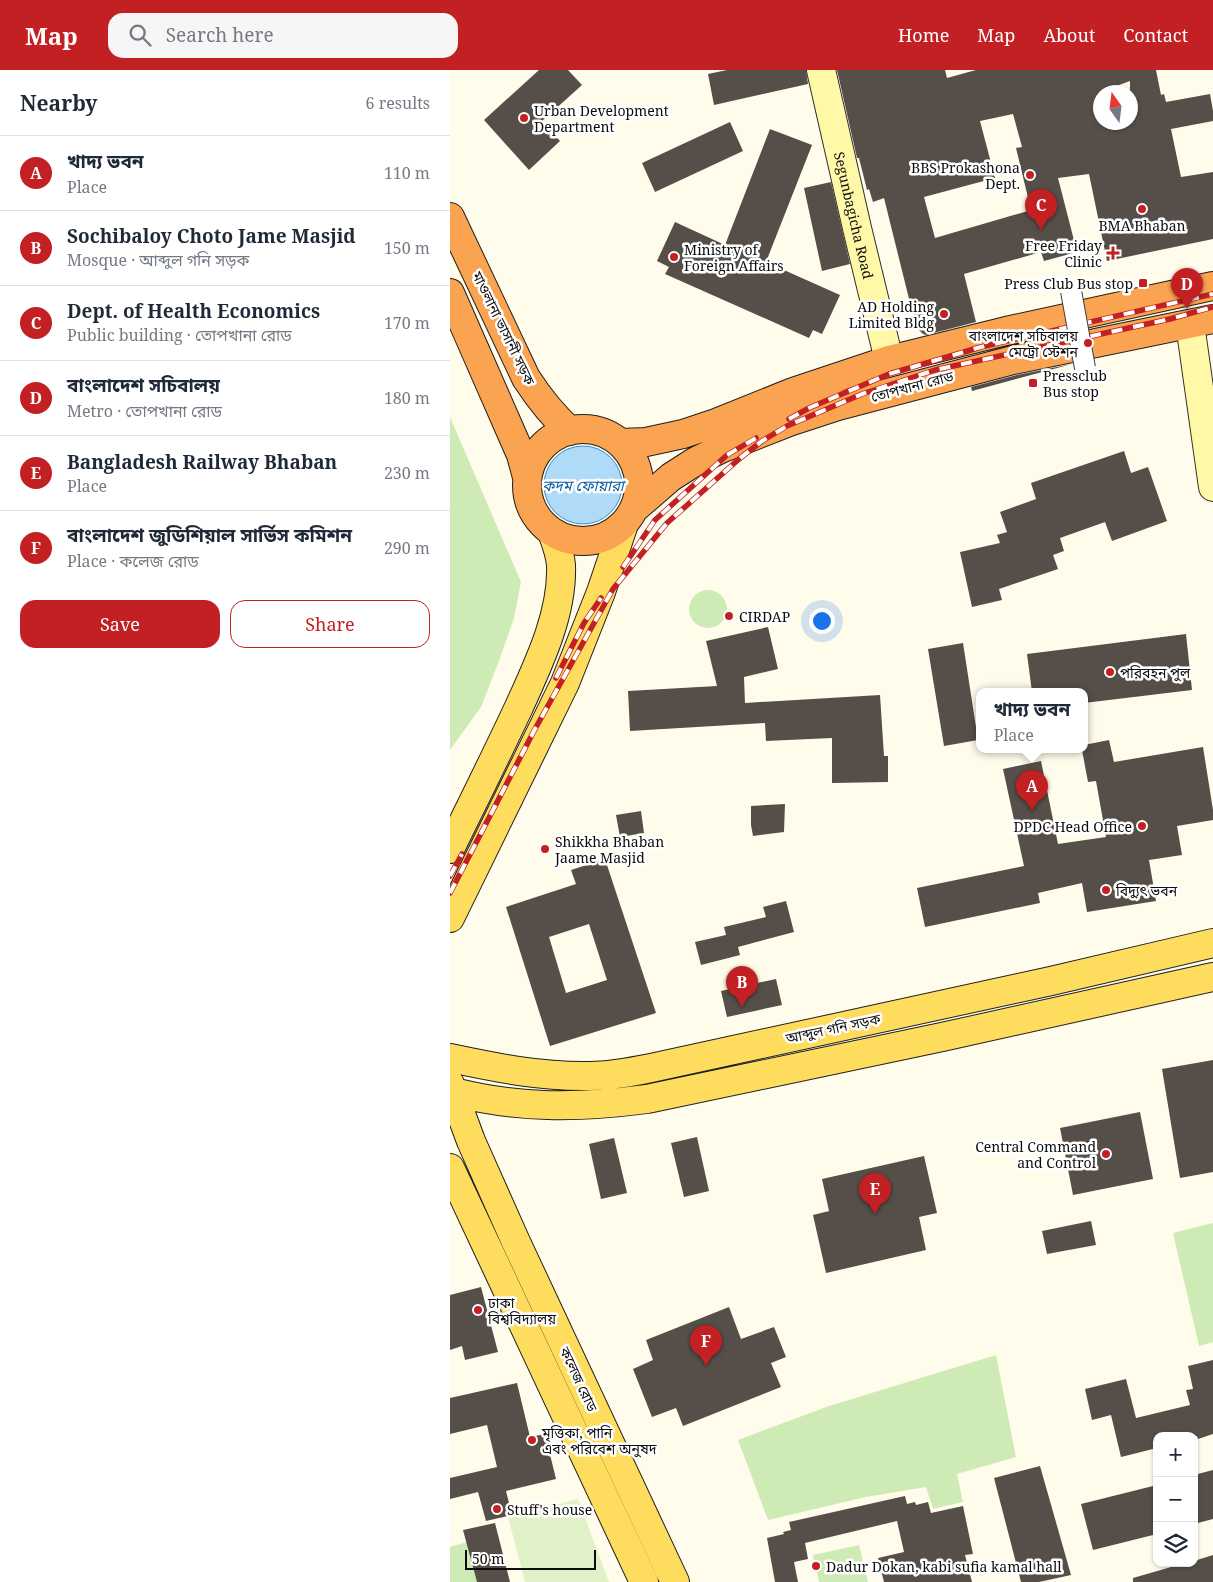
<!DOCTYPE html>
<html lang="en">
<head>
<meta charset="utf-8">
<style>
  body { margin:0; font-family:"Noto Serif","Noto Sans Bengali",serif; background:#f6f6f7; color:#1f2937 }
  .controls { position:absolute; right:15px; bottom:15px; display:grid; overflow:hidden; border-radius:10px; box-shadow:0 1px 4px #0004 }
  .controls button { width:45px; height:45px; display:grid; place-items:center; padding:0; border:0; border-bottom:1px solid #e0e1e3; background:#fff; color:#1f2937; font:25px sans-serif }
  .compass { position:absolute; left:643px; top:15px; width:45px; height:45px; border-radius:50%; background:#fff; box-shadow:0 1px 4px #0004; rotate:346deg }
  .scale { position:absolute; left:15px; bottom:12px; width:131px; box-sizing:border-box; padding-left:5px; border:2px solid #0d0d0d; border-top:0; font-size:14px; line-height:18px; white-space:nowrap; color:#0d0d0d; -webkit-text-stroke:4px #fff; paint-order:stroke }
  .you { position:absolute; left:371px; top:550px; width:18px; height:18px; margin:-12px; border:4px solid #fff; border-radius:50%; background:#1a73e8; box-shadow:0 0 0 8px #1a73e833 }
  .badge { display:grid; place-items:center; width:32px; height:32px; border-radius:50%; background:#c22022; color:#fff; font-size:16px; font-weight:700 }
  .pin { position:absolute; translate:-50% -41px; filter:drop-shadow(0 1px 2px #0008) }
  .pin::after { content:''; position:absolute; top:26px; width:18px; height:15px; background:inherit; clip-path:polygon(0 0,100% 0,50% 100%) }
  .popup { position:absolute; left:526px; top:618px; width:112px; height:65px; box-sizing:border-box; display:grid; place-content:center; border-radius:10px; background:#fff; filter:drop-shadow(0 1px 4px #0005); font-size:16px; white-space:nowrap; color:#747a83 }
  .popup b { font-size:19px; color:#1f2937 }
  .popup::after { content:''; position:absolute; left:50%; top:100%; margin-left:-10px; border:10px solid transparent; border-top-color:#fff }
  .list { margin:0; padding:0; list-style:none }
  h2 { display:flex; justify-content:space-between; align-items:center; height:65px; margin:0; padding:0 20px; font-size:21px }
  h2 small { font-size:16px; font-weight:400; color:#747a83 }
  .list li { display:grid; grid-template-columns:32px 1fr auto; gap:15px; align-items:center; box-sizing:border-box; height:75px; padding:0 20px; border-top:1px solid #e0e1e3 }
  .list b { display:block; font-size:19px; white-space:nowrap }
  .list p { margin:0; font-size:16px; white-space:nowrap; color:#747a83 }
  .list em { font-size:16px; font-style:normal; color:#747a83 }
  .actions { display:flex; gap:10px; padding:15px 20px }
  .actions a { flex:1; padding:11px 0; border:1px solid #c22022; border-radius:15px; text-align:center; font-size:18px; color:#c22022 }
  .actions .main { background:#c22022; color:#fff }
  .icon { flex:none; width:28px; height:28px; fill:none; stroke:currentColor; stroke-width:2; stroke-linecap:round; stroke-linejoin:round }
  .map { position:relative; flex:none; width:763px; height:1512px; overflow:hidden }
  header { display:flex; align-items:center; gap:30px; box-sizing:border-box; height:70px; padding:0 25px; background:#c22022; color:#fff }
  header strong { font-size:24px }
  nav { display:flex; gap:28px; margin-inline-start:auto; font-size:18px }
  .search { width:350px; height:45px; background:#f6f6f7; display:flex; align-items:center; gap:12px; box-sizing:border-box; padding:0 18px; border-radius:15px; color:#747a83; font-size:19px }
  main { display:flex }
  aside { flex:1; background:#fff }
  .map>svg:first-child { display:block }
  .green { fill:#cfebb5 }
  .pitch { fill:#e1f1c7 }
  .water { fill:#afdbf8; stroke:#338ed2 }
  .building { fill:#564e49; fill-rule:evenodd }
  .lines { fill:none; stroke-linecap:round; stroke-linejoin:round }
  .secondary-casing { stroke:#2f2f2f; stroke-width:30 }
  .primary-casing { stroke:#1e1e1e; stroke-width:30 }
  .highway-casing { stroke:#1e1e1e; stroke-width:30 }
  .secondary { stroke:#fff8a7; stroke-width:28 }
  .primary { stroke:#fedc5e; stroke-width:28 }
  .highway { stroke:#faa350; stroke-width:28 }
  .rail-casing { stroke:#c22022; stroke-width:5.5 }
  .rail { stroke:#fff; stroke-width:4; stroke-dasharray:11; stroke-linecap:butt }
  .street-bridge-casing { stroke:#404040; stroke-width:22; stroke-linecap:butt }
  .street-bridge { stroke:#fff; stroke-width:20 }
  .poi-dot { fill:#c22022; stroke:#fff; stroke-width:2 }
  .labels { text-anchor:middle; dominant-baseline:central; stroke-width:5; stroke-linejoin:round; paint-order:stroke }
  .poi-label { font-size:14px; fill:#0d0d0d; stroke:#fff; text-anchor:start }
  .street-label { font-size:14px; fill:#0d0d0d; stroke:#fff }
  .water-label { font-size:15px; font-style:italic; fill:#125fa3; stroke:#fff }
</style>
</head>
<body>
<header>
<strong>Map</strong>
<div class="search"><svg class="icon" aria-label="search" viewBox="0 0 24 24"><circle cx="10" cy="10" r="6"/><path d="M15 15l6 6"/></svg>Search here</div>
<nav><a>Home</a><a>Map</a><a>About</a><a>Contact</a></nav>
</header>
<main>
<aside>
<h2>Nearby<small>6 results</small></h2>
<ul class="list">
<li><span class="badge">A</span><div><b>খাদ্য ভবন</b><p>Place</p></div><em>110 m</em></li>
<li><span class="badge">B</span><div><b>Sochibaloy Choto Jame Masjid</b><p>Mosque · আব্দুল গনি সড়ক</p></div><em>150 m</em></li>
<li><span class="badge">C</span><div><b>Dept. of Health Economics</b><p>Public building · তোপখানা রোড</p></div><em>170 m</em></li>
<li><span class="badge">D</span><div><b>বাংলাদেশ সচিবালয়</b><p>Metro · তোপখানা রোড</p></div><em>180 m</em></li>
<li><span class="badge">E</span><div><b>Bangladesh Railway Bhaban</b><p>Place</p></div><em>230 m</em></li>
<li><span class="badge">F</span><div><b>বাংলাদেশ জুডিশিয়াল সার্ভিস কমিশন</b><p>Place · কলেজ রোড</p></div><em>290 m</em></li>
</ul>
<div class="actions"><a class="main">Save</a><a>Share</a></div>
</aside>
<div class="map">
<svg width="763" height="1512" viewBox="0 0 763 1512">
  <rect width="100%" height="100%" fill="#fffcec"/>
  <path class="green" d="M0,347L71,512L64,548L49,591L31,637L0,680Z
    M239 539a19 19 0 1 1 38 0a19 19 0 1 1-38 0Z
    M763,1153V1272L749,1276L723,1163Z
    M546,1285L566,1387L507,1404L513,1432L483,1439L476,1417L416,1427L318,1450L288,1370L379,1336Z
    M17,1472L27,1512H0V1477Z
    M409,1475L418,1512H369L363,1485Z"/>
  <path class="pitch" d="M128,1429L159,1512H75L58,1447Z"/>
  <path class="water" d="M94 415a39 39 0 1 1 78 0a39 39 0 1 1-78 0Z"/>
  <path class="building" d="M89,0H118L132,15L92,51L110,71L79,100L34,50Z
    M277,0H356L358,14L264,35L258,4Z
    M387,0H495L497,8L526,0H706L711,25L714,24L716,32L760,24L763,41V51L721,59L731,107L763,102V169L657,191L639,104L608,108L627,182L594,191L591,182L514,204L526,252L476,265L473,264L466,257L434,128L423,132L419,119L417,120L409,88H407ZM680,11V52H650V22ZM563,44L572,77L566,78L581,140L485,168L474,127L545,108L530,51Z
    M280,52L293,81L205,122L192,93Z
    M320,59L362,75L316,192L390,225L372,264L363,260L359,268L215,204L219,197L207,191L225,152L275,175Z
    M381,112L400,194L372,201L354,118Z
    M622,294L522,321L521,317L567,305Z
    M674,381L681,403L698,397L717,451L662,471L655,452L610,468L614,481L603,485L608,499L549,519L552,530L522,537L510,482L550,473L547,465L557,462L550,442L586,429L581,413Z
    M318,557L328,599L294,607L295,633L430,625L434,686H438V712L382,713V668L316,671L315,653L180,661L178,621L267,616L256,571Z
    M736,564L742,620L634,633V622H582L577,584Z
    M513,573L528,670L494,676L478,579Z
    M659,670L664,692L753,677L763,740V750L727,756L732,785L699,790L706,831L637,842L632,813L588,823L590,833L475,857L467,818L574,796L553,699L591,691L608,774L656,767L646,711L638,712L632,680H634V675Z
    M335,734L334,762L303,766L301,755V736Z
    M191,741L194,763L170,767L166,745Z
    M155,789L206,943L100,976L56,837L126,814L121,800ZM139,854L157,910L116,923L99,867Z
    M336,831L344,862L288,877L290,885L251,895L245,872L276,865L274,857L316,847L313,837Z
    M326,909L332,935L277,947L271,921Z
    M763,990V1102L730,1108L712,999Z
    M690,1042L703,1109L623,1125L610,1058Z
    M247,1067L259,1121L234,1127L221,1073Z
    M164,1068L177,1123L151,1129L139,1074Z
    M474,1086L487,1143L469,1147L476,1180L376,1203L363,1145L379,1141L372,1109Z
    M641,1151L646,1175L597,1184L592,1161Z
    M31,1217L48,1282L15,1290L12,1276L0,1280V1225Z
    M279,1237L291,1269L324,1257L336,1287L321,1293L331,1317L233,1356L226,1338L202,1347L183,1299L203,1290L196,1270Z
    M763,1290V1364L748,1369L747,1366H707V1378L671,1387L661,1345L642,1350L635,1319L676,1309L686,1348L740,1335L736,1320L743,1319L738,1296Z
    M67,1313L80,1367L95,1364L106,1409L56,1421L62,1445L36,1451L28,1422L0,1429V1408L47,1397L37,1355L0,1364V1328Z
    M590,1396L621,1505L589,1512H571L544,1408Z
    M763,1400V1449L744,1454V1405Z
    M707,1415V1464L643,1480L631,1434Z
    M455,1426L457,1434L465,1432L466,1435L478,1432L481,1443L513,1436L523,1484L515,1485L522,1512H434L428,1488L454,1482L447,1451L355,1473L358,1489L344,1492L348,1512H325L317,1468L334,1464L333,1462L341,1460L339,1452Z
    M45,1453L60,1512H27L13,1460Z
    M763,1485V1512H683V1508L735,1493H744V1491Z"/>
  <g class="lines">
    <g class="secondary-casing">
      <g id="secondary">
        <path id="s1" d="M371,0L407,158L439,290"/>
        <path d="M740,254L763,417"/>
      </g>
    </g>
    <g class="primary-casing">
      <path id="primary" d="M0,779C23,732 46,686 68,639C88,595 113,544 111,495C110,483 106,473 102,462
        M0,848L115,613L151,522L174,454
        M0,988C47,998 92,1007 140,1006C161,1006 181,1002 201,998L601,911L763,873
        M0,1014L21,1071L66,1172L225,1512
        M0,1021C68,1039 128,1038 197,1029L492,967L763,907
        M0,1098L194,1512"/>
    </g>
    <g class="highway-casing">
      <path id="highway" d="M0,147L76,308C89,328 102,345 120,361
        M0,223L71,385L77,407
        M77 415a56 56 0 1 1 112 0a56 56 0 1 1-112 0Z
        M170,373L196,372L233,364L266,353L343,322L439,290L556,261L763,216
        M184,439L221,407L246,391L273,378L339,352L388,336L563,290L763,249"/>
    </g>
    <use href="#secondary" class="secondary"/>
    <use href="#primary" class="primary"/>
    <use href="#highway" class="highway"/>
    <g class="rail-casing">
      <path id="rail" d="M339,349L359,338L439,304L531,277L763,224
        M173,497L205,450L277,385L306,368
        M106,608L134,553L151,528
        M0,806L12,784
        M0,823L85,659L163,519L217,453L289,389L312,371L337,356L412,324L485,300L720,249L763,237"/>
    </g>
    <use href="#rail" class="rail"/>
    <g class="street-bridge-casing">
      <path id="street-bridge" d="M621,221L635,298"/>
    </g>
    <use href="#street-bridge" class="street-bridge"/>
  </g>
  <g class="poi-dot">
    <circle cx="74" cy="48" r="5"/>
    <circle cx="580" cy="105" r="5"/>
    <circle cx="692" cy="139" r="5"/>
    <path d="M660.5 175.5h5v5h5v5h-5v5h-5v-5h-5v-5h5z"/>
    <circle cx="224" cy="187" r="5"/>
    <rect x="688" y="208" width="10" height="10" rx="2.5"/>
    <circle cx="494" cy="244" r="5"/>
    <circle cx="638" cy="273" r="5"/>
    <rect x="578" y="308" width="10" height="10" rx="2.5"/>
    <circle cx="279" cy="546" r="5"/>
    <circle cx="660" cy="602" r="5"/>
    <circle cx="692" cy="756" r="5"/>
    <circle cx="95" cy="779" r="5"/>
    <circle cx="656" cy="820" r="5"/>
    <circle cx="656" cy="1084" r="5"/>
    <circle cx="28" cy="1240" r="5"/>
    <circle cx="82" cy="1370" r="5"/>
    <circle cx="47" cy="1439" r="5"/>
    <circle cx="366" cy="1496" r="5"/>
  </g>
  <g class="labels">
    <g class="poi-label">
      <text x="84" y="40">Urban Development<tspan x="84" dy="16">Department</tspan></text>
      <text x="570" y="97" text-anchor="end">BBS Prokashona<tspan x="570" dy="16">Dept.</tspan></text>
      <text x="692" y="155" text-anchor="middle">BMA Bhaban</text>
      <text x="652" y="175" text-anchor="end">Free Friday<tspan x="652" dy="16">Clinic</tspan></text>
      <text x="234" y="179">Ministry of<tspan x="234" dy="16">Foreign Affairs</tspan></text>
      <text x="683" y="213" text-anchor="end">Press Club Bus stop</text>
      <text x="484" y="236" text-anchor="end">AD Holding<tspan x="484" dy="16">Limited Bldg</tspan></text>
      <text x="628" y="265" text-anchor="end">বাংলাদেশ সচিবালয়<tspan x="628" dy="16">মেট্রো স্টেশন</tspan></text>
      <text x="593" y="305">Pressclub<tspan x="593" dy="16">Bus stop</tspan></text>
      <text x="289" y="546">CIRDAP</text>
      <text x="670" y="602">পরিবহন পুল</text>
      <text x="682" y="756" text-anchor="end">DPDC Head Office</text>
      <text x="105" y="771">Shikkha Bhaban<tspan x="105" dy="16">Jaame Masjid</tspan></text>
      <text x="666" y="820">বিদ্যুৎ ভবন</text>
      <text x="646" y="1076" text-anchor="end">Central Command<tspan x="646" dy="16">and Control</tspan></text>
      <text x="38" y="1232">ঢাকা<tspan x="38" dy="16">বিশ্ববিদ্যালয়</tspan></text>
      <text x="92" y="1362">মৃত্তিকা, পানি<tspan x="92" dy="16">এবং পরিবেশ অনুষদ</tspan></text>
      <text x="57" y="1439">Stuff's house</text>
      <text x="376" y="1496">Dadur Dokan, kabi sufia kamal hall</text>
    </g>
    <g class="street-label">
      <text stroke="none"><textPath href="#s1" startOffset="149">Segunbagicha Road</textPath></text>
      <text transform="translate(54 258) rotate(64)">মাওলানা ভাসানী সড়ক</text>
      <text transform="translate(462 316) rotate(-15)">তোপখানা রোড</text>
      <text transform="translate(383 958) rotate(-12)">আব্দুল গনি সড়ক</text>
      <text transform="translate(129 1309) rotate(65)">কলেজ রোড</text>
    </g>
    <g class="water-label">
      <text x="133" y="415">কদম ফোয়ারা</text>
    </g>
  </g>
</svg>
<div class="controls">
<button>+</button>
<button>−</button>
<button><svg class="icon" aria-label="layers" viewBox="0 0 24 24"><path d="M12 4l9 5-9 5-9-5zM3 14l9 5 9-5"/></svg></button>
</div>
<svg class="compass" viewBox="-18 -18 36 36"><path d="M0-13l5 13h-10z" fill="#e53935"/><path d="M0 13l5-13h-10z" fill="#747a83"/></svg>
<div class="scale">50 m</div>
<div class="you"></div>
<div class="pin badge" style="left:582px;top:741px">A</div>
<div class="popup"><b>খাদ্য ভবন</b>Place</div>
<div class="pin badge" style="left:292px;top:937px">B</div>
<div class="pin badge" style="left:591px;top:160px">C</div>
<div class="pin badge" style="left:737px;top:239px">D</div>
<div class="pin badge" style="left:425px;top:1144px">E</div>
<div class="pin badge" style="left:256px;top:1296px">F</div>
</div>
</main>
</body>
</html>
